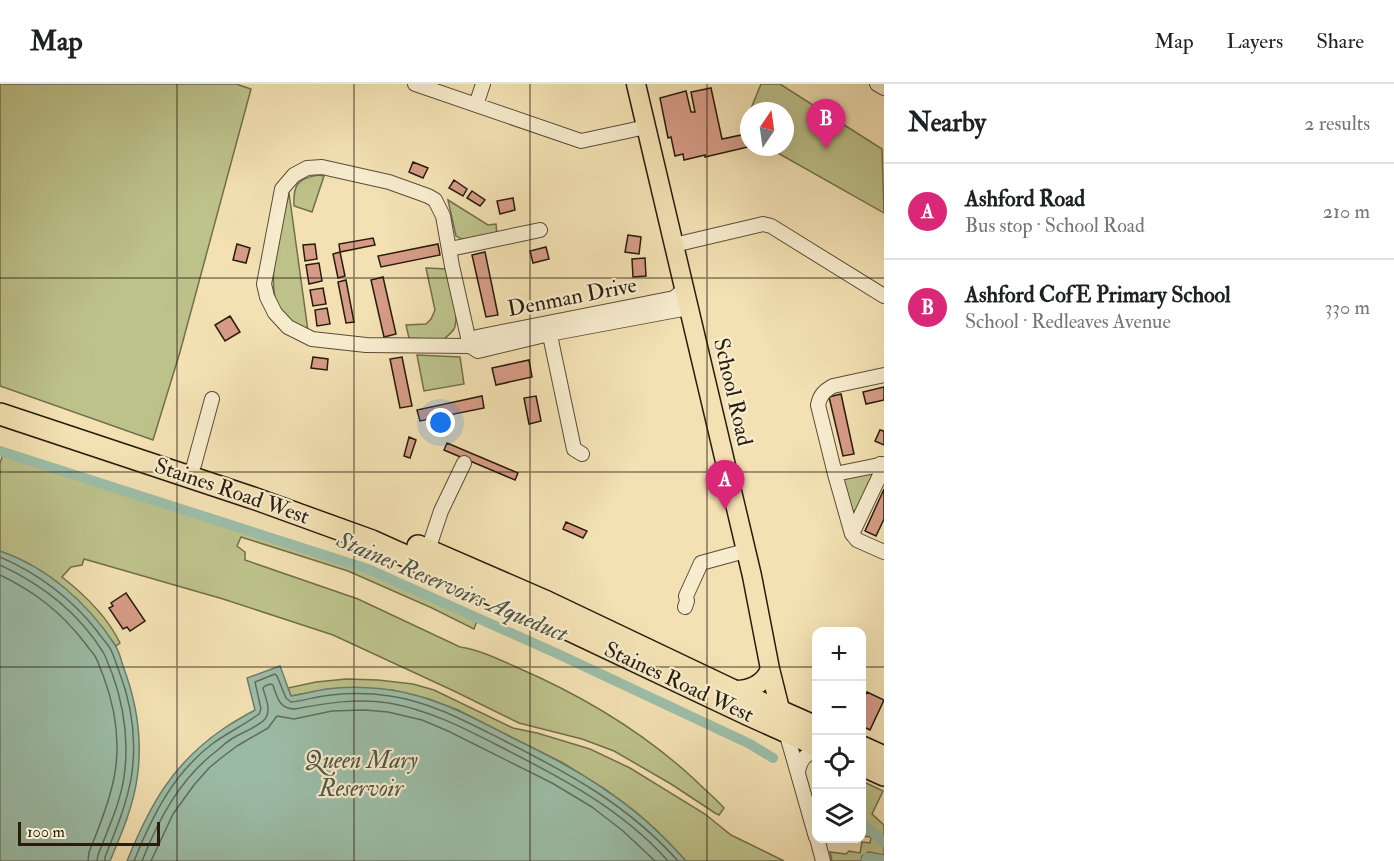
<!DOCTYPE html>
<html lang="en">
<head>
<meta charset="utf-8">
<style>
  body { margin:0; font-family:"IM FELL Double Pica",serif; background:#f6f6f6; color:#202124 }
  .controls { position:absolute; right:18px; bottom:18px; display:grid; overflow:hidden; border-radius:12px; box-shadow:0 6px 24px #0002 }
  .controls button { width:54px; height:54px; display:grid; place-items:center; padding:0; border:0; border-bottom:2px solid #e0e0e0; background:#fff; color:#202124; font:30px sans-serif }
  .compass { position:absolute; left:740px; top:18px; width:54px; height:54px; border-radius:50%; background:#fff; box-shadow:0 6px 24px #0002; rotate:13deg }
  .scale { position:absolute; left:18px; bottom:15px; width:142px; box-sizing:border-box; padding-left:6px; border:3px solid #271c0d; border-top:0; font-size:16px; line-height:21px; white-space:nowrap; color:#271c0d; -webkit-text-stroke:4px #f7ecce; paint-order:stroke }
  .you { position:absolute; left:441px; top:339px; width:21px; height:21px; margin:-15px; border:4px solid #fff; border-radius:50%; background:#1a73e8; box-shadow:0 0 0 9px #1a73e833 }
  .badge { display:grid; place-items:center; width:39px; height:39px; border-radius:50%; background:#db2777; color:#fff; font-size:20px; font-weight:700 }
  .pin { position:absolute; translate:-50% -50px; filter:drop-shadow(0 2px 3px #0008) }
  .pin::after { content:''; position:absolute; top:32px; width:21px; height:18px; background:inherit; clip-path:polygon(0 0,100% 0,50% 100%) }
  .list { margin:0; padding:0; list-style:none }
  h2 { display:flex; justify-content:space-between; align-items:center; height:78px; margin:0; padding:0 24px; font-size:26px }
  h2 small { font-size:20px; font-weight:400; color:#757577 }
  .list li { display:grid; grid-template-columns:39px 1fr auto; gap:18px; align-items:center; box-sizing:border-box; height:96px; padding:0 24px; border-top:2px solid #e0e0e0 }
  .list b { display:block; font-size:22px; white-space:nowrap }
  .list p { margin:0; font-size:20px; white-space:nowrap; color:#757577 }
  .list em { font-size:20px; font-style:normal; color:#757577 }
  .icon { flex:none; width:33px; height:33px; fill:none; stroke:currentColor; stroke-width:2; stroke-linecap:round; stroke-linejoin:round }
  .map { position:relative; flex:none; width:884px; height:777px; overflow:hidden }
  header { display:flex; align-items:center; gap:36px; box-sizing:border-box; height:84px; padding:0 30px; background:#fff; border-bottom:2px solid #e0e0e0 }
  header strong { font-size:28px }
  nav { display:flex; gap:33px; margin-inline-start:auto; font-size:21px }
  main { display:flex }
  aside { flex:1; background:#fff }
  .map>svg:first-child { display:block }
  .green { fill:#bdc28b; stroke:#726f4c; stroke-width:1.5 }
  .water { fill:#9cbea9; stroke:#6d7d6b; stroke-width:1.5 }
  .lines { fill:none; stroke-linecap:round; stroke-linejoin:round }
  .shore { stroke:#626d5b; stroke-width:1.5 }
  .canal { stroke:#9cbea9; stroke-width:10 }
  .building { fill:#d79c87; stroke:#271c0d; stroke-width:1.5 }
  .minor-casing { stroke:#5a4d36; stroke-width:16 }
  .major-casing { stroke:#271c0d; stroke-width:21 }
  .highway-casing { stroke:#271c0d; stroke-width:24 }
  .minor { stroke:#f7ecce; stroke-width:14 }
  .major { stroke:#f3e1b3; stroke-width:18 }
  .highway { stroke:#f3e1b3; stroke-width:21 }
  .grid { fill:none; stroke:#271c0d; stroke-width:1.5; stroke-opacity:0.55 }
  .labels { text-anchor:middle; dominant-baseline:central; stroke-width:4.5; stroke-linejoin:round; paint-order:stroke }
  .street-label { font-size:22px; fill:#271c0d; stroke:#f7ecce }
  .water-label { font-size:24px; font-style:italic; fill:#505544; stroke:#f7ecce }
</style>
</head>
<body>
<header>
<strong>Map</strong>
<nav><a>Map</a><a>Layers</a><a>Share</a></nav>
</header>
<main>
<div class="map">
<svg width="884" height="777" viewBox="0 0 884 777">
  <rect width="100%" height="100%" fill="#f3e1b3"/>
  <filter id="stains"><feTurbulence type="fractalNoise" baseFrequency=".00333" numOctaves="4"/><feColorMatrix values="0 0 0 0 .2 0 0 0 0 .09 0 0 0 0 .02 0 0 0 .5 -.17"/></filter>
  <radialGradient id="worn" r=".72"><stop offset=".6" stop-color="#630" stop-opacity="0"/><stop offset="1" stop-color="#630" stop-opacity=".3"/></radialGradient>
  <path class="green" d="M0,0H236L251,5L180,268L153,356L0,302Z
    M761,0H780L882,65L884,129L769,64L785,63V27H750Z
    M319,91L324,92L312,128L294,122C293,101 297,94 319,91Z
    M289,109L308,247C297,241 285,234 279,223C264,198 283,137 289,109Z
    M448,116L488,141L496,140L497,150C484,153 468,160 456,152Z
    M426,184L448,185C450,199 460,233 454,245C451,250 447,252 443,256L409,254L406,241L426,240L431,235L435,226Z
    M417,271L460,273L464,300L424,307Z
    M3,370L365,487L477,537L474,545L432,524L348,487L241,453L237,462L245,468V476L358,515L460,563C480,566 498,575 516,583C581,611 642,647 694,695C704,705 715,714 724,724L719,731L715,729L671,700L614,667L582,655L519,639L454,607L333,551L223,515L84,475L82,481L71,483L62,493C85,511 107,532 120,559L116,562L95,536L76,514L0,467V379Z
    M870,387L873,390L856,427L849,426L842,400L845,392Z
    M346,595L378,596L413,600L434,606L513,644L537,649L590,665L630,684L705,730L731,751L784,777H686L656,746L637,729L605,705L563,679L458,626L429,615L392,606L329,605L291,612L288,604L316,598Z
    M862,697L883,707L872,730L884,741V753L862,735Z
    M862,743L884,761V771L869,768L862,772L861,777H832L830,768L846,770L849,767L860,769L862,758L870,759L871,753L862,752Z"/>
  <path class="water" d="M0,467C47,483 88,519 115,561C119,567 121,575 123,582C137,619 143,656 137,695C133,723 121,751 110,777H0Z
    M280,582L291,612C303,610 315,607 327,605C347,602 370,603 391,606C432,612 468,631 505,650C538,667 573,683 604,705C635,725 662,750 686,777H127C150,721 172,680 223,645C233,638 244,632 255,626L247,594Z"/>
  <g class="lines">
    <path class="shore" d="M0,473C39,490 71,514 97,547C101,553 107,559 111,566C114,572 116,580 119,587C132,621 137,659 131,695C126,722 115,748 105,773V777
      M0,481C43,501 78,528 103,568C107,575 109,583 112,589C124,622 129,658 124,693C120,720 108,745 98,771L97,777
      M0,491C35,508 61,528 85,559C88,564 93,568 96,574C99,579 100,585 103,591C115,623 121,659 114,694C109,719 99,744 89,768L88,777
      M134,777C152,732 173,690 212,660C227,649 244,641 259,630L261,625L255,598L275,590L277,592L286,614L291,618C304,617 317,612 331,611C350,609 370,609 390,612C431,618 467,638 503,656C570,690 628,721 678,777
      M142,777C159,734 181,693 219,665C223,661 228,657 233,654C243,648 258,643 265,635C272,626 265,613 263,604L265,602L270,600L273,601C277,614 280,625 295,625C327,619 356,614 389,619C429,626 464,644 499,662C560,693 622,725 668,777
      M151,777L173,730L194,701L209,684L221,674L237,662L268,644L277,632L294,635L332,627L364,626L388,628L422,636L448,647L552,699L592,723L623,747L655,777"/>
    <path class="canal" d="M0,367L368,485L558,570L750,660L773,674
      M862,740L884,758
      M866,777L867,774L884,776"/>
  </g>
  <path class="building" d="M711,4L722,55L746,50L748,63L705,73V71L684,76L683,70L675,72L671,53L668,54L660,14L686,7L691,28H695L691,8Z
    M413,78L428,84L423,94L409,88Z
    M454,96L467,105L463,112L449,104Z
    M472,107L485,116L480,122L467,114Z
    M513,114L515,126L500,130L497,117Z
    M628,151L641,153L639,170L625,168Z
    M373,154L375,161L340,168L339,160Z
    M237,160L250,164L246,179L233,176Z
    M315,160L317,175L305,177L303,161Z
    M438,160L440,171L381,183L378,172Z
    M546,163L549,175L533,179L530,167Z
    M340,168L345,192L338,194L333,170Z
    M485,168L498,231L486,233L472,171Z
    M645,174L646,192L633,193L632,175Z
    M319,179L322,197L309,200L306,181Z
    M383,193L396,250L384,253L371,196Z
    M346,196L354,238L346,239L338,198Z
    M323,204L326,220L313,222L310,206Z
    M327,224L330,240L317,242L315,226Z
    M230,232L240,248L225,257L215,241Z
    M313,273L328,275L327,286L311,284Z
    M402,273L412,322L400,324L390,275Z
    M529,276L532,293L496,301L492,284Z
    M884,303V316L866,320L863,308Z
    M841,310L854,370L843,372L829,313Z
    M482,312L484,324L420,337L417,326Z
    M536,312L541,337L529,340L524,314Z
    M880,346L884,347V361L875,357Z
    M409,353L416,356L410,374L404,372Z
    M447,359L518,389L515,396L444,366Z
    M884,405V435L876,452L865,447Z
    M566,438L587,447L583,454L563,445Z
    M126,509L145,537L130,547L127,543L123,545L109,524L113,522L111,519Z
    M867,608L884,616L870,646L862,642V616Z"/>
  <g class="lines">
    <g class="minor-casing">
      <path id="minor" d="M415,0L581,57L646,43
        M877,0L884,4
        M476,21L483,0
        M674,161L763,140L771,142L884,212
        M450,165L540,146
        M548,242L574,365L582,370
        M470,262L452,182L443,132L435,116L428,112L389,98L322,83L307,84L294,91L282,105L264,200L267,213L275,229L288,243L312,255L366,261L470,262L478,267L549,250L688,224
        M470,262L477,253L674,214L684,206
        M884,291L833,302C824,307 820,311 818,321L835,390L852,450L857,456L884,468
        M194,381L212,315
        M835,390L884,380
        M852,450L881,389L880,380
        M428,466L441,427L464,379
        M685,523L687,517L686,512L701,479L745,467
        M786,648L816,753
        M798,688C800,676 805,670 816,667
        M817,754L823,777"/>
    </g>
    <g class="major-casing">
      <path id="major" d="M636,0L752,492L770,585L783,637
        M732,606C748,607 764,601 770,585"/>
    </g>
    <g class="highway-casing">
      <path id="highway" d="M0,330L253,414L372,457L544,534L749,631L816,661
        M418,462L547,518L732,606L816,643
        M862,663L884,673
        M862,681L884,691"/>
    </g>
    <use href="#minor" class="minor"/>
    <use href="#major" class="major"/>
    <use href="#highway" class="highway"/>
  </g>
  <path class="grid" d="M177,0V777M354,0V777M530,0V777M707,0V777M0,194H884M0,388H884M0,583H816M862,583H884"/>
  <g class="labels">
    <g class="street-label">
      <text transform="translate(572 213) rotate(-11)">Denman Drive</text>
      <text transform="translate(733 308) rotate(77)">School Road</text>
      <text transform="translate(232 407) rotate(19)">Staines Road West</text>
      <text transform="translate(679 598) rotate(25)">Staines Road West</text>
    </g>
    <g class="water-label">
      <text transform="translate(452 503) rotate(23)">Staines Reservoirs Aqueduct</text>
      <text x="361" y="676">Queen Mary<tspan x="361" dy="28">Reservoir</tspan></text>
    </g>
  </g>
  <rect width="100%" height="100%" filter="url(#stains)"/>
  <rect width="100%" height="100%" fill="url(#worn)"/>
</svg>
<div class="controls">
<button>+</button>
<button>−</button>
<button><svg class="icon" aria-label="locate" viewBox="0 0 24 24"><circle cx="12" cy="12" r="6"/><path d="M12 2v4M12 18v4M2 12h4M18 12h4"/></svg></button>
<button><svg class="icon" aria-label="layers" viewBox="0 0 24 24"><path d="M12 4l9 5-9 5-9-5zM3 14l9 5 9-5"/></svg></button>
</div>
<svg class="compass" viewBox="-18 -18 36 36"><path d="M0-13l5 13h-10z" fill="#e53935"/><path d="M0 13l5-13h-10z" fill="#757577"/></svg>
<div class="scale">100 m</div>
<div class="you"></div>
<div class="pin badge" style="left:725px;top:426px">A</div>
<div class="pin badge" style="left:826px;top:65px">B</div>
</div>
<aside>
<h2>Nearby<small>2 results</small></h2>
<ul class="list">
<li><span class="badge">A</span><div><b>Ashford Road</b><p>Bus stop · School Road</p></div><em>210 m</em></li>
<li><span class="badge">B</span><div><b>Ashford CofE Primary School</b><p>School · Redleaves Avenue</p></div><em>330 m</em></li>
</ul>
</aside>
</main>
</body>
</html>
